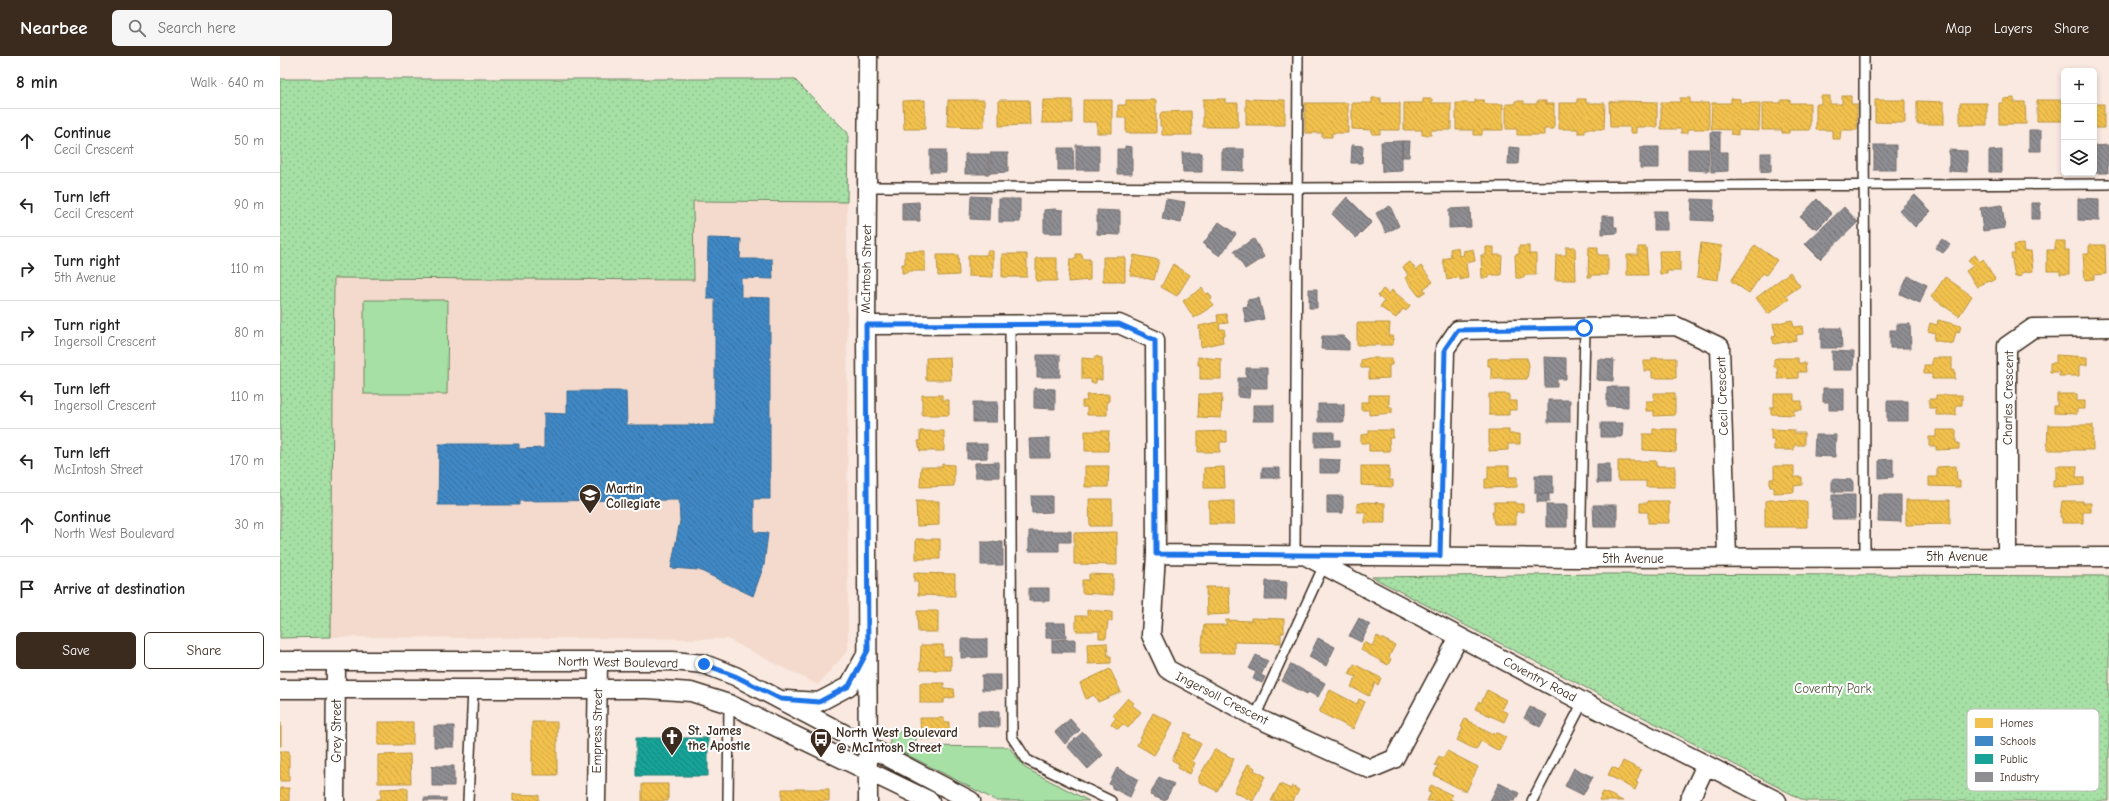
<!DOCTYPE html>
<html lang="en">
<head>
<meta charset="utf-8">
<style>
  body { margin:0; font-family:"Comic Neue",sans-serif; background:#f6f6f6; color:#222 }
  .controls { position:absolute; right:12px; top:12px; display:grid; overflow:hidden; border-radius:6px; box-shadow:0 2px 6px #0003 }
  .controls button { width:36px; height:36px; display:grid; place-items:center; padding:0; border:0; border-bottom:1px solid #e0e0e0; background:#fff; color:#222; font:20px sans-serif }
  .stop { position:absolute; width:12px; height:12px; margin:-9px; border:3px solid #1a73e8; border-radius:50%; background:#fff }
  .stop.end { background:#1a73e8; border-color:#fff; box-shadow:0 1px 4px #0008 }
  .list { margin:0; padding:0; list-style:none }
  h2 { display:flex; justify-content:space-between; align-items:center; height:52px; margin:0; padding:0 16px; font-size:17px }
  h2 small { font-size:13px; font-weight:400; color:#767676 }
  .list li { display:grid; grid-template-columns:26px 1fr auto; gap:12px; align-items:center; box-sizing:border-box; height:64px; padding:0 16px; border-top:1px solid #e0e0e0 }
  .list b { display:block; font-size:15px; white-space:nowrap }
  .list p { margin:0; font-size:13px; white-space:nowrap; color:#767676 }
  .list em { font-size:13px; font-style:normal; color:#767676 }
  .actions { display:flex; gap:8px; padding:12px 16px }
  .actions a { flex:1; padding:9px 0; border:1px solid #3b2a1e; border-radius:6px; text-align:center; font-size:14px; color:#3b2a1e }
  .actions .main { background:#3b2a1e; color:#fff }
  .icon { flex:none; width:22px; height:22px; fill:none; stroke:currentColor; stroke-width:2; stroke-linecap:round; stroke-linejoin:round }
  .map { position:relative; flex:none; width:1829px; height:745px; overflow:hidden }
  header { display:flex; align-items:center; gap:24px; box-sizing:border-box; height:56px; padding:0 20px; background:#3b2a1e; color:#fff }
  header strong { font-size:19px }
  nav { display:flex; gap:22px; margin-inline-start:auto; font-size:14px }
  .search { width:280px; height:36px; background:#f6f6f6; display:flex; align-items:center; gap:10px; box-sizing:border-box; padding:0 14px; border-radius:6px; color:#767676; font-size:15px }
  main { display:flex }
  aside { flex:1; background:#fff }
  .map>svg:first-child { display:block }
  .built { fill:#f4dacc }
  .green { fill:#a6e0a5; stroke:#708562 }
  .park { fill:url(#park-dots); stroke:#708562 }
  .homes { fill:url(#homes-back-hatch); stroke:#bb9440 }
  .schools { fill:url(#schools-back-hatch); stroke:#3e6c93 }
  .public { fill:url(#public-back-hatch); stroke:#227f73 }
  .industry { fill:url(#industry-back-hatch); stroke:#746f6f }
  .lines { fill:none; stroke-linecap:round; stroke-linejoin:round }
  .service-casing { stroke:#3b2a1e; stroke-width:12 }
  .minor-casing { stroke:#3b2a1e; stroke-width:21 }
  .service { stroke:#fff; stroke-width:9 }
  .minor { stroke:#fff; stroke-width:18 }
  .route { stroke:#1a73e8; stroke-width:5 }
  .labels { text-anchor:middle; dominant-baseline:central; stroke-width:4; stroke-linejoin:round; paint-order:stroke }
  .street-label { font-size:13px; fill:#3b2a1e; stroke:#fff }
  .poi-label { font-size:13px; font-weight:bold; fill:#3b2a1e; stroke:#fff; text-anchor:start }
  .park-label { font-size:13px; fill:#565840; stroke:#fff }
  .key { fill:#fff; stroke:#c4bfbc; stroke-width:1 }
  .key-label { font-size:11px; fill:#3b2a1e }
</style>
</head>
<body>
<header>
<strong>Nearbee</strong>
<div class="search"><svg class="icon" aria-label="search" viewBox="0 0 24 24"><circle cx="10" cy="10" r="6"/><path d="M15 15l6 6"/></svg>Search here</div>
<nav><a>Map</a><a>Layers</a><a>Share</a></nav>
</header>
<main>
<aside>
<h2>8 min<small>Walk · 640 m</small></h2>
<ul class="list">
<li><svg class="icon" aria-label="ahead" viewBox="0 0 24 24"><path d="M12 20V5M6 11l6-6 6 6"/></svg><div><b>Continue</b><p>Cecil Crescent</p></div><em>50 m</em></li>
<li><svg class="icon" aria-label="left" viewBox="0 0 24 24"><path d="M17 20v-9H6M10 6l-5 5 5 5"/></svg><div><b>Turn left</b><p>Cecil Crescent</p></div><em>90 m</em></li>
<li><svg class="icon" aria-label="right" viewBox="0 0 24 24"><path d="M7 20v-9h11M14 6l5 5-5 5"/></svg><div><b>Turn right</b><p>5th Avenue</p></div><em>110 m</em></li>
<li><svg class="icon" aria-label="right" viewBox="0 0 24 24"><path d="M7 20v-9h11M14 6l5 5-5 5"/></svg><div><b>Turn right</b><p>Ingersoll Crescent</p></div><em>80 m</em></li>
<li><svg class="icon" aria-label="left" viewBox="0 0 24 24"><path d="M17 20v-9H6M10 6l-5 5 5 5"/></svg><div><b>Turn left</b><p>Ingersoll Crescent</p></div><em>110 m</em></li>
<li><svg class="icon" aria-label="left" viewBox="0 0 24 24"><path d="M17 20v-9H6M10 6l-5 5 5 5"/></svg><div><b>Turn left</b><p>McIntosh Street</p></div><em>170 m</em></li>
<li><svg class="icon" aria-label="ahead" viewBox="0 0 24 24"><path d="M12 20V5M6 11l6-6 6 6"/></svg><div><b>Continue</b><p>North West Boulevard</p></div><em>30 m</em></li>
<li><svg class="icon" aria-label="arrive" viewBox="0 0 24 24"><path d="M6 21V4h12l-3 4 3 4H6"/></svg><div><b>Arrive at destination</b></div></li>
</ul>
<div class="actions"><a class="main">Save</a><a>Share</a></div>
</aside>
<div class="map">
<svg width="1829" height="745" viewBox="0 0 1829 745">
  <defs>
    <pattern id="park-dots" width="8" height="8" patternUnits="userSpaceOnUse"><rect width="8" height="8" fill="#a6e0a5"/><path d="M2 2h.1M6 6h.1" fill="none" stroke="#90c08e" stroke-width="1.8" stroke-linecap="round"/></pattern>
    <pattern id="homes-back-hatch" width="6" height="6" patternUnits="userSpaceOnUse"><rect width="6" height="6" fill="#f2c14e"/><path d="M-1 5l2 2M0 0l6 6M5-1l2 2" fill="none" stroke="#d0a644"/></pattern>
    <pattern id="schools-back-hatch" width="6" height="6" patternUnits="userSpaceOnUse"><rect width="6" height="6" fill="#3f88c5"/><path d="M-1 5l2 2M0 0l6 6M5-1l2 2" fill="none" stroke="#366f9f"/></pattern>
    <pattern id="public-back-hatch" width="6" height="6" patternUnits="userSpaceOnUse"><rect width="6" height="6" fill="#17a398"/><path d="M-1 5l2 2M0 0l6 6M5-1l2 2" fill="none" stroke="#16857b"/></pattern>
    <pattern id="industry-back-hatch" width="6" height="6" patternUnits="userSpaceOnUse"><rect width="6" height="6" fill="#8d8d92"/><path d="M-1 5l2 2M0 0l6 6M5-1l2 2" fill="none" stroke="#747377"/></pattern>
  </defs>
  <rect width="100%" height="100%" fill="#f9e9e1"/>
  <filter id="ink" filterUnits="userSpaceOnUse"><feTurbulence type="fractalNoise" baseFrequency=".025" numOctaves="2"/><feDisplacementMap in="SourceGraphic" scale="8" xChannelSelector="R" yChannelSelector="G"/><feConvolveMatrix kernelMatrix="1 2 1 2 8 2 1 2 1" color-interpolation-filters="sRGB"/></filter>
  <g filter="url(#ink)">
    <path class="built" d="M412,145L567,146L568,594L538,629L447,583L51,581L54,222L414,224Z"/>
    <path class="green" d="M84,244H168L167,338H84Z
      M610,676H636V690L729,691L745,712L809,745H717L612,691L610,689Z"/>
    <path class="park" d="M0,23H514L568,77L567,146L413,145L414,224L54,222L51,581L0,582Z
      M1324,518L1829,520V745H1525L1092,521Z"/>
    <path class="homes" d="M1541,40H1550V48H1562V40H1571V48H1577V74H1561L1560,83H1552V74H1536V48H1541Z
      M1092,42H1101V47H1120V74H1100V78H1092V74L1072,73V47H1092Z
      M1400,42H1410V47H1429V73H1408V77H1401V73H1381V46H1400Z
      M1451,42L1460,43V47H1480L1479,75L1458,74V79L1451,78V74L1431,73L1432,47H1451Z
      M1734,42V46H1745L1746,68H1719V47H1723V43Z
      M923,43H945V47H958V71H923Z
      M966,43L1005,44V69H966Z
      M1143,43H1152V47H1171V74H1151V79H1142V74H1124V47H1143Z
      M1297,43H1306V47H1325L1324,73H1305V77H1298V73H1279V47H1297Z
      M645,44V73H624L623,45Z
      M668,44H704V71L667,70Z
      M719,44H749L750,69L719,70Z
      M763,44H792V67H762Z
      M803,44H832V77H817V66H803Z
      M846,44H876V77H846V62H838V49H846Z
      M1195,44H1204V48H1223V74H1202V79H1194V74H1176V47H1195Z
      M1501,44H1510V47H1530V74H1509V77H1502V74H1482V47H1501Z
      M1595,44H1625V67L1595,66Z
      M1757,44H1784V65H1757Z
      M1235,45H1244V48H1257V45H1266V48H1274V73H1264V79H1237V73H1226V48H1235Z
      M1339,45L1377,46V71H1356V77H1350V71H1330L1329,46Z
      M1637,45L1664,46V68H1637Z
      M1025,47H1068V77H1052V81H1042V77H1025Z
      M1680,47H1707V69H1680Z
      M1814,48H1824V72H1814Z
      M911,55L912,79H882V70H880V58L882,56Z
      M1775,185H1785V194H1789V218H1780V215H1767V194H1775Z
      M1421,187L1442,190L1438,224L1417,221Z
      M1743,188L1744,196L1751,195L1753,215L1741,217L1742,220L1735,221L1731,198H1735L1734,189Z
      M1475,189L1497,204L1486,219L1483,217L1469,237L1451,225Z
      M1809,189H1825L1826,218L1814,219V223L1805,224L1803,198H1809Z
      M1239,190H1249V198H1256V219H1244V222H1236L1235,199L1239,198Z
      M1178,191L1179,200L1184,199L1183,195L1193,193L1195,205L1186,207L1188,222L1180,224V221L1167,224L1163,203L1171,201L1170,193Z
      M1206,191H1214V199H1222L1221,219H1209V222H1202L1201,199H1206Z
      M1286,191H1295L1296,224H1275L1276,199H1286Z
      M1309,191H1318V199H1328V219H1312V221H1308Z
      M1358,191H1366L1368,219H1347V199H1358Z
      M625,195H645V215H627V217H622V208H625Z
      M707,195H713V221L688,220V199H707Z
      M1379,195H1400V215H1387V218H1380Z
      M722,198H747V221H722Z
      M796,198H802L803,203H810V224L788,226L790,203H796Z
      M657,199H678L679,219L658,220Z
      M854,199L879,204L874,224L850,219Z
      M1695,199L1700,206L1703,203L1715,223L1710,226L1708,224L1697,231L1686,215L1693,210L1688,204Z
      M823,201H845V225H823Z
      M756,202H777V225H756Z
      M1130,206L1136,214L1141,210L1153,226L1143,233L1146,235L1139,240L1125,222L1128,219L1123,211Z
      M893,208L910,219L897,240L881,231Z
      M1510,216L1520,230L1506,240L1509,243L1488,258L1476,242Z
      M1665,221L1692,240L1679,260L1651,241Z
      M922,232L926,238L929,237L932,242L930,244L934,249L914,262L903,245Z
      M1103,233L1109,238L1112,234L1130,249L1126,255L1123,253L1116,262L1100,251L1104,245L1098,240Z
      M946,258L948,267L939,268L940,273H944L945,279L942,280L943,286L921,291L919,270L938,266L937,259Z
      M1512,264L1514,271L1522,270L1523,278L1516,279L1517,284L1494,288L1492,281L1496,280L1493,268Z
      M1658,264L1681,270L1679,277L1676,276L1673,288L1654,284L1655,277L1648,275L1650,267L1657,269Z
      M1077,267H1110L1109,280H1113V289H1077Z
      M1776,299L1807,301V309H1799V320H1779V316H1770V307H1776Z
      M815,300L822,302V324L816,323V327H811V323H802V302L815,303Z
      M670,301L671,324H646V302Z
      M918,301L941,303V323H920V309H918Z
      M1089,302H1112V309H1109V322L1089,323V312H1081V304Z
      M1211,302H1247L1249,309L1247,323H1211V310H1208V303Z
      M1372,302H1396V322H1372V315H1364V305H1372Z
      M1497,302H1518V307H1525L1526,316H1518V322L1498,323L1497,311H1494V303Z
      M1652,302H1672V314H1675V323H1652V318H1644V309H1652Z
      M1374,337H1395V359L1374,360V355H1366V345H1374Z
      M827,338L829,339V345H827V359H807V351H802V345H807L806,339Z
      M919,338H942L941,362L918,361Z
      M1209,338H1229V345H1237V354H1229V359H1209Z
      M1494,338H1514V345H1522V354H1514V359L1491,358V351H1494Z
      M1777,338H1797V345H1805V353H1797V358L1774,357V350H1777Z
      M642,339H662V344H669V359H642Z
      M1089,339H1109V351H1112V357L1089,359V354H1081V346H1089Z
      M1656,339H1682V349H1676V359H1656V352H1649V343H1656Z
      M1768,369H1813V394H1767Z
      M1373,373H1397L1396,396L1363,394V378H1373Z
      M1491,373L1514,374V377H1524V389H1514V394H1494V383H1491Z
      M1089,374H1113V382H1109L1110,395H1089V387H1081V379L1089,378Z
      M1209,374H1229V378H1240V388H1228V394L1209,395Z
      M1656,374H1676V387H1679V393L1656,394V390H1649V381H1656Z
      M640,375H664V395H640L638,385H640Z
      M805,375H829L828,395H805Z
      M947,375V386H940V396H918V376Z
      M1338,405H1376V410H1395V431H1366V425H1338Z
      M662,408L674,409V430L640,431L641,411H662Z
      M805,410H829L828,431H805Z
      M1081,410H1109V424H1113V431L1081,429Z
      M1208,410H1229V421H1237V431L1205,432V423H1208Z
      M1494,410H1514V421H1522V429L1514,430V436L1494,437V431H1490V423H1494Z
      M1676,410L1677,424H1680V431L1649,430V421H1657V411Z
      M1776,410H1797L1796,421H1804V429L1773,431V424H1776Z
      M944,411L945,432H924V412Z
      M809,443H832V470H810Z
      M1491,444L1525,445L1527,446V471H1485V445Z
      M1626,444H1670V468L1626,469Z
      M636,445H659V469L637,470Z
      M929,445H954V468H929Z
      M1368,445H1389V467H1368V456H1360V447H1368Z
      M1782,445H1803V447H1811V456H1803V467H1782V461H1780Z
      M1085,446L1105,447V467H1085V456H1077V448Z
      M1214,446H1236V448H1243V456H1236V468H1214L1212,455H1214Z
      M837,476V509L794,508V477Z
      M636,483H660V503H636Z
      M634,517L675,518V540L638,539V526H634Z
      M809,518L833,519V539L802,537V524H809Z
      M926,531H949L950,558L927,559Z
      M807,554L832,556V565H828L826,582H819V575H796V560H807Z
      M637,555H658V576H638Z
      M971,562L1004,563V577H1001V587L954,586V597H921L924,569H946V564L971,565Z
      M1097,580L1115,589L1109,601L1111,603L1108,609L1081,594L1084,586L1092,590Z
      M827,587L828,600H831V607L808,608L807,588Z
      M641,589H663V600H671V614H641L640,612Z
      M1074,608L1101,622L1098,629L1095,627L1089,640L1071,631L1076,621L1069,618Z
      M830,613L841,636L818,646L814,639L806,643L800,627Z
      M640,627H664V632L674,633L675,641L664,643V647H640Z
      M1050,634L1077,648L1079,643L1085,646L1073,673L1039,656Z
      M1207,634L1226,644L1221,654L1228,657L1224,666L1195,653L1199,645L1201,647Z
      M848,642L854,647L852,649L861,656L848,672L843,668L838,673L831,668L836,662L833,659Z
      M873,657L893,667L874,699L857,689Z
      M640,662H664V667L669,666V678L664,679V683H641Z
      M1185,663L1211,678L1218,677L1226,681L1219,695L1201,685L1196,694L1177,684L1183,672L1181,671Z
      M98,666H133V689H98Z
      M252,666H277V719H252Z
      M0,667H1V690H0Z
      M905,676L911,679L909,681L921,688L912,705L915,707L910,718L898,712L899,708L892,704Z
      M935,693L954,703L949,713V715L937,735L919,726V721Z
      M0,695H9V725H0Z
      M1167,695L1198,711L1186,736L1154,719L1158,710L1155,709L1159,700L1163,702Z
      M130,698L131,727H98V699Z
      M1343,705L1361,714L1356,726L1358,727L1355,734L1328,719L1332,711L1339,714Z
      M968,708L975,712L974,714L985,720L973,745L954,736Z
      M362,728H388V745H362Z
      M1000,728L1011,733L1012,730L1019,734L1013,745H991Z
      M1151,729L1172,739L1170,743L1174,745H1147L1151,737L1148,736Z
      M0,732H9V745H0Z
      M128,732V745H97V743H101V733Z
      M502,733H549V745H502Z
      M1323,736L1331,739L1343,745H1322L1319,744Z
      M233,738L259,739V745H233Z"/>
    <path class="schools" d="M428,182L461,183L460,203H492L493,223L461,222V241L490,242V443H474V476L488,477L484,509L473,540L419,514L391,512L400,465L399,444L239,445V449H158L159,388H239V393L264,392V357L287,358V335H346L347,369H435V243H427Z"/>
    <path class="public" d="M356,682H428V720H356Z"/>
    <path class="industry" d="M1749,74H1761V95H1749Z
      M1430,76H1440V96H1448V115L1431,116Z
      M1122,85V115L1102,116L1101,86Z
      M1122,85H1130L1129,101H1122Z
      M796,89H819V114H796Z
      M1072,89L1083,90L1082,107H1071Z
      M1594,89H1616V114H1594Z
      M1828,89V117H1814V90Z
      M845,90L852,91V118H837V93H845Z
      M1229,91L1239,92L1238,108H1228Z
      M1360,91H1379V112H1360Z
      M778,92H793L794,114H778Z
      M942,93H964V115L942,114Z
      M1408,93H1429V115L1408,114Z
      M650,94H666V116H650Z
      M1669,94L1687,95V116L1669,115Z
      M1722,94V116H1709V95Z
      M710,97H728V116L710,117Z
      M902,97H922V116H903Z
      M1481,97H1491V116H1481Z
      M685,98H709V118H685Z
      M1635,139L1651,155L1635,171L1619,154Z
      M691,140L710,141L709,164L690,163Z
      M1067,141L1092,166L1076,182L1052,158Z
      M1798,142L1819,143V165L1798,164Z
      M719,143H740V166H719Z
      M886,143L905,146L901,167L882,163Z
      M1412,143L1434,144L1433,165L1411,164Z
      M1537,143L1552,158L1537,173L1534,171L1533,172L1520,161Z
      M639,146L640,165H622V147Z
      M1751,147H1760V163H1751Z
      M1722,149L1725,172L1703,175L1700,152Z
      M1110,150L1119,170L1106,177L1096,157Z
      M1564,151L1578,166L1540,203L1525,188Z
      M1190,152L1191,171L1169,172V153Z
      M774,153L783,154V177H764V154Z
      M817,154L840,155V179L817,178Z
      M1374,155H1387V174H1374Z
      M1322,160H1334V171H1337V177L1322,178Z
      M939,166L956,178L940,200L923,188Z
      M974,183L984,201L965,213L954,195Z
      M1662,183L1670,189L1663,197L1655,192Z
      M1628,220L1647,229L1640,247L1620,238Z
      M1029,233H1037V252H1029Z
      M979,242L984,263L966,267L963,251L968,250L967,244Z
      M1617,268H1630L1631,292H1610V274H1617Z
      M1541,272H1561L1562,292H1541Z
      M1042,280H1063L1069,286V294L1041,293Z
      M1552,295L1574,296L1573,314H1552Z
      M757,299H780V321H757Z
      M1264,301L1286,302V323H1277V331H1265Z
      M1318,303L1334,304L1333,325L1317,324Z
      M966,312H987V332H958V322H966Z
      M1327,331H1348V351L1327,350Z
      M754,332L775,333V353L754,352Z
      M1543,332H1564V354H1549V346H1543Z
      M958,333H970L969,342L958,341Z
      M1268,344H1290V366H1268Z
      M1607,345H1628V365H1607Z
      M693,346H718L717,366H693Z
      M1038,348H1064V366H1038Z
      M973,349H994V365H973Z
      M1321,367H1343L1342,381H1321Z
      M1035,376H1054V384H1060V390L1035,391Z
      M1535,379H1556L1555,401L1534,400Z
      M770,382V402H750L749,383Z
      M687,388H707V402L687,403Z
      M1040,403L1060,404L1059,417H1040Z
      M1613,403V421L1599,422V404Z
      M719,406V421H695V407Z
      M1317,408H1330V427H1317Z
      M982,412H1000V422H982Z
      M1255,419H1273V438L1255,437Z
      M1552,423L1573,424V436H1552Z
      M1257,438H1269V446H1257Z
      M1552,439H1575V463H1552Z
      M1599,439H1621V466L1598,465Z
      M751,440H772V456L752,457Z
      M1047,440H1063V457H1047Z
      M1266,449H1287V471H1266Z
      M1313,449H1337V471H1314Z
      M749,475H791V486H779V495H749Z
      M701,486H723V509H701Z
      M986,525L1007,526L1006,544H985Z
      M749,532H769V545H749Z
      M1079,562L1090,569L1081,586L1069,580Z
      M766,567H785L786,582H766Z
      M1038,582L1055,591L1046,610L1029,601Z
      M681,583H707V601L681,602Z
      M795,583V596H772V584Z
      M976,599L988,605L981,619L985,621L982,627L973,623L976,616L969,613Z
      M1011,608L1045,627L1038,641L1028,636L1027,638L1002,625Z
      M702,619H721V634H702Z
      M1250,651L1267,659L1260,671L1244,662Z
      M698,655H719V671L698,670Z
      M790,663L800,674L785,688L775,676Z
      M154,670H174V691H154Z
      M803,676L823,699L808,713L787,690Z
      M152,710H174V730H152Z
      M837,712L858,723L850,741L832,732V730L829,728Z
      M1294,712L1313,721L1303,739L1285,730Z
      M879,721L894,728L885,745L870,739Z
      M1219,727L1239,737L1235,745H1210Z
      M144,742H166V745H144Z"/>
    <g class="lines">
      <g class="service-casing">
        <path id="service" d="M1584,0L1585,501
          M587,131L1017,132L1829,128
          M730,269L732,681L747,704L831,745
          M1015,498L1018,0
          M1300,502L1305,272
          M975,661L1044,509
          M188,745L193,633
          M448,745L449,648
          M1252,745L1303,646"/>
      </g>
      <g class="minor-casing">
        <path id="minor" d="M586,269L839,268L875,284L876,498L871,579L887,613L975,661L1090,713L1114,703L1179,581
          M876,498L1300,502L1829,501
          M1026,500L1303,646L1497,745
          M1160,500L1165,293L1178,274L1396,270L1440,291L1447,501
          M1727,500V290L1753,272L1829,271
          M0,605H393L424,608L455,620L691,745
          M0,633H368L411,636L449,648L650,745
          M506,644L539,646L569,630L587,597
          M55,745L56,605
          M316,745L318,605
          M588,745L586,269L588,0
          M1409,745L1426,709"/>
      </g>
      <use href="#service" class="service"/>
      <use href="#minor" class="minor"/>
    </g>
  </g>
  <g class="lines" filter="url(#ink)">
    <path class="route" d="M424,608L455,620L501,643L539,646L569,630L588,594L586,269L839,268L875,284L876,498L1160,500L1165,293L1178,274L1304,272"/>
  </g>
  <defs>
    <g id="school-pin" transform="scale(1.15)"><path d="M0 17L-7.5 6A9.5 9.5 0 1 1 7.5 6Z" fill="#3b2a1e" stroke="#fff"/><path d="M0-5L7-2L0 1L-7-2ZM-4 1L0 2.5L4 1V4Q0 6-4 4Z" fill="#fff"/></g>
    <g id="church-pin" transform="scale(1.15)"><path d="M0 17L-7.5 6A9.5 9.5 0 1 1 7.5 6Z" fill="#3b2a1e" stroke="#fff"/><path d="M-1.2-6h2.4v3.5h3.3v2.4h-3.3V6h-2.4V-.1h-3.3v-2.4h3.3Z" fill="#fff"/></g>
    <g id="bus-pin" transform="scale(1.15)"><path d="M0 17L-7.5 6A9.5 9.5 0 1 1 7.5 6Z" fill="#3b2a1e" stroke="#fff"/><path d="M-5-6H5V4H4V6H2V4H-2V6H-4V4H-5ZM-3.5-4V0h7V-4ZM-3.5 1.2v1.5H-2V1.2ZM2 1.2v1.5H3.5V1.2Z" fill="#fff"/></g>
  </defs>
  <g fill-rule="evenodd">
    <use href="#school-pin" x="310" y="439"/>
    <use href="#church-pin" x="392" y="681"/>
    <use href="#bus-pin" x="541" y="683"/>
  </g>
  <g class="labels">
    <g class="street-label">
      <text transform="translate(586 213) rotate(-89)">McIntosh Street</text>
      <text transform="translate(1442 340) rotate(-92)">Cecil Crescent</text>
      <text transform="translate(1728 342) rotate(-89)">Charles Crescent</text>
      <text x="1677" y="500">5th Avenue</text>
      <text x="1353" y="502">5th Avenue</text>
      <text transform="translate(338 606) rotate(1)">North West Boulevard</text>
      <text transform="translate(1260 623) rotate(28)">Coventry Road</text>
      <text transform="translate(942 642) rotate(27)">Ingersoll Crescent</text>
      <text transform="translate(56 675) rotate(-90)">Grey Street</text>
      <text transform="translate(317 675) rotate(-89)">Empress Street</text>
    </g>
    <g class="poi-label">
      <text x="326" y="432">Martin<tspan x="326" dy="15">Collegiate</tspan></text>
      <text x="408" y="674">St. James<tspan x="408" dy="15">the Apostle</tspan></text>
      <text x="556" y="676">North West Boulevard<tspan x="556" dy="15">@ McIntosh Street</tspan></text>
    </g>
    <g class="park-label">
      <text x="1553" y="632">Coventry Park</text>
    </g>
  </g>
  <rect x="1687" y="653" width="132" height="82" rx="6" class="key"/>
  <rect x="1695" y="662" width="18" height="10" fill="#f2c14e"/>
  <rect x="1695" y="680" width="18" height="10" fill="#3f88c5"/>
  <rect x="1695" y="698" width="18" height="10" fill="#17a398"/>
  <rect x="1695" y="716" width="18" height="10" fill="#8d8d92"/>
  <g class="key-label">
    <text x="1720" y="671">Homes</text>
    <text x="1720" y="689">Schools</text>
    <text x="1720" y="707">Public</text>
    <text x="1720" y="725">Industry</text>
  </g>
</svg>
<div class="controls">
<button>+</button>
<button>−</button>
<button><svg class="icon" aria-label="layers" viewBox="0 0 24 24"><path d="M12 4l9 5-9 5-9-5zM3 14l9 5 9-5"/></svg></button>
</div>
<div class="stop" style="left:1304px;top:272px"></div>
<div class="stop end" style="left:424px;top:608px"></div>
</div>
</main>
</body>
</html>
